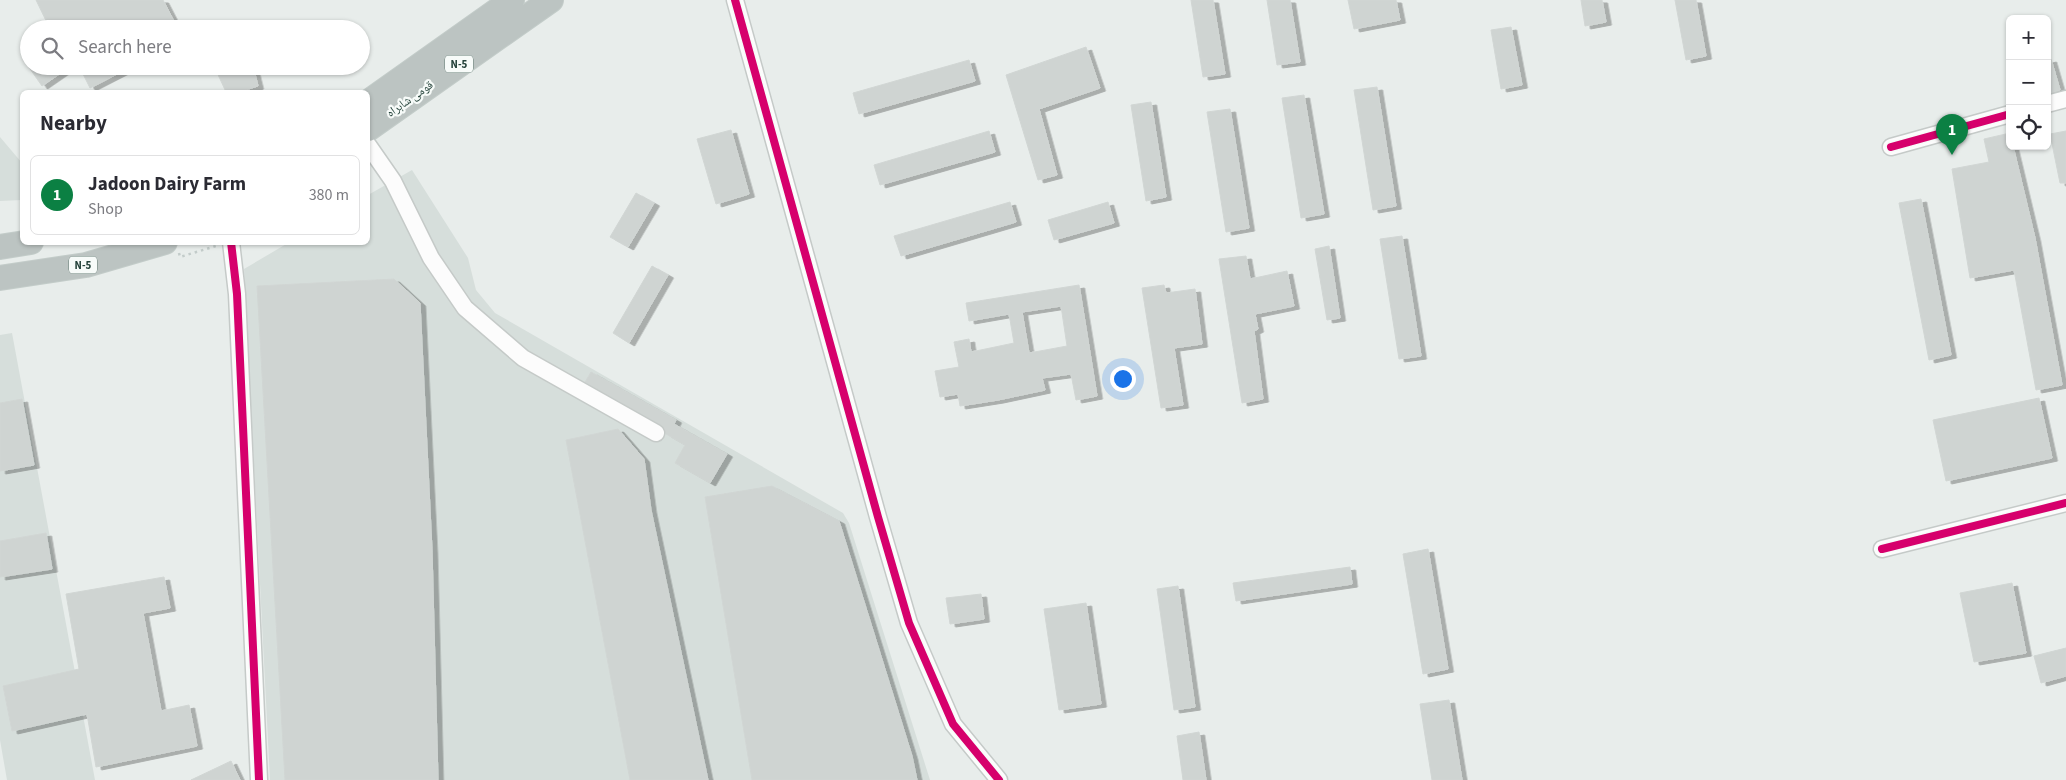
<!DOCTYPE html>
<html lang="en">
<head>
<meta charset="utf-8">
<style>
  body { margin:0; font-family:"Source Sans 3","Noto Naskh Arabic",sans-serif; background:#f2f2f3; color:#2b2b33 }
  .controls { position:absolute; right:15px; top:15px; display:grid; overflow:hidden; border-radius:8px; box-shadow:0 1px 4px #0004 }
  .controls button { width:45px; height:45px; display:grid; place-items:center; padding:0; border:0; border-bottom:1px solid #e1e1e2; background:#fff; color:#2b2b33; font:25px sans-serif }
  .you { position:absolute; left:1122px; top:378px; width:18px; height:18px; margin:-12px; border:4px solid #fff; border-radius:50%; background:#1a73e8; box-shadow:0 0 0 8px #1a73e833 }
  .badge { display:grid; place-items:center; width:32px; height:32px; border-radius:50%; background:#0b8043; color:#fff; font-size:16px; font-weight:700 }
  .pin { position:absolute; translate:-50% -41px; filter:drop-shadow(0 1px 2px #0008) }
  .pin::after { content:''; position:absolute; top:26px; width:18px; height:15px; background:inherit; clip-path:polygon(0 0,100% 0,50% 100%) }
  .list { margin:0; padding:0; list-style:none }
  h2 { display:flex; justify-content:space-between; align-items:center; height:65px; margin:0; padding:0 20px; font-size:21px }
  h2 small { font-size:16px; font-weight:400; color:#7c7c81 }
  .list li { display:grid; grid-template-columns:32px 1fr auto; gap:15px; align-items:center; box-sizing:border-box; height:80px; margin:0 10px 10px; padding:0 10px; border:1px solid #e1e1e2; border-radius:8px }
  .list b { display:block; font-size:19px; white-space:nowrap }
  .list p { margin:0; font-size:16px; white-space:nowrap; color:#7c7c81 }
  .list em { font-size:16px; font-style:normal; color:#7c7c81 }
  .icon { flex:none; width:28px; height:28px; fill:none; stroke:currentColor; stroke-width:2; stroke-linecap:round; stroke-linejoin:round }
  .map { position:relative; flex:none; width:2066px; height:780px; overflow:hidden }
  .search { position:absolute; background:#fff; box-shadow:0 1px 4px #0004; left:20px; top:20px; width:350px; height:55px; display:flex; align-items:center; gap:12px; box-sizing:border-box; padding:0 18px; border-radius:28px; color:#7c7c81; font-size:19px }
  .panel { position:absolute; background:#fff; box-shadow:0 1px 4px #0004; left:20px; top:90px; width:350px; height:155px; border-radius:8px }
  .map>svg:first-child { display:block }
  .built { fill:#d6dedb }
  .building { fill:#cfd4d2; stroke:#d1d6d4; fill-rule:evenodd; filter:url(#shadow) }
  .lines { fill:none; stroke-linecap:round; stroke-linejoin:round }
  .minor-casing { stroke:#c5cac8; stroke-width:19 }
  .highway-casing { stroke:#c3ccc9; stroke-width:26 }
  .path { stroke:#c3ccca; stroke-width:2.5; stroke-dasharray:2.5 4; stroke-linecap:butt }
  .minor { stroke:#fcfcfc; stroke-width:16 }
  .highway { stroke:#bcc4c2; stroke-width:24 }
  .cycleway-casing { stroke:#f7fbf9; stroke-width:11 }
  .cycleway { stroke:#d6006c; stroke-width:8 }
  .labels { text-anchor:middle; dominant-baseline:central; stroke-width:4.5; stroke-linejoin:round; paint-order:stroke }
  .shield { fill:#f7fbf9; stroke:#637a73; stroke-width:1 }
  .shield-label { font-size:11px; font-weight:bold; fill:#24423a }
  .street-label { font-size:12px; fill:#24423a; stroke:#f7fbf9 }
</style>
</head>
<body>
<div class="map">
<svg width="2066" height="780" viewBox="0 0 2066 780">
  <defs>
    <filter id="shadow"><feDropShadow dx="5.5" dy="3" stdDeviation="0" flood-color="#0004"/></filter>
  </defs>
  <rect width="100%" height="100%" fill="#e8edeb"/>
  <path class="built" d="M0,137L22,163V200L0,201Z
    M412,170L468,258L476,290L495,313L843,513L849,523L930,780H270L244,269L288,243L368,242V195Z
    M12,333L95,780H7L0,740V335Z"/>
  <path class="building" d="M36,0H163L178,29H50Z
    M1191,0H1213L1225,74L1203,77Z
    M1267,0H1290L1300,62L1277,65Z
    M1348,0H1396L1400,20L1354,29Z
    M1581,0H1602L1606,22L1585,26Z
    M1675,0H1696L1706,56L1686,60Z
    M1511,27L1522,85L1501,89L1491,30Z
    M1086,47L1100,88L1039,109L1057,175L1038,180L1006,75Z
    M2051,59L2060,90L2047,94V60Z
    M969,60L975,81L859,114L853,93Z
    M28,66H71L42,86Z
    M79,66H133L90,88Z
    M214,66H253L258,86L240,92H226Z
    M1377,87L1396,206L1373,210L1354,90Z
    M1304,95L1324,214L1301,218L1282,98Z
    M1151,102L1166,197L1146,201L1131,105Z
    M1230,109L1249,228L1226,232L1207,112Z
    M731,130L749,194L716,204L697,139Z
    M989,131L995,152L880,185L874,165Z
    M2066,131V183H2060L2050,134Z
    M2010,133V146H2013L2035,238L2062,385L2036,390L2014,270L1970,278L1952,169L1989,162L1984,139Z
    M636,193L654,203L628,247L610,237Z
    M1921,199L1951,355L1929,360L1899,203Z
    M1010,202L1016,222L901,256L894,236Z
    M1108,202L1114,223L1054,240L1048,220Z
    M1402,236L1421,356L1399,359L1380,239Z
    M1329,246L1340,318L1327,320L1315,249Z
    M1246,256L1250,279L1287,271L1294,306L1255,314L1258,329L1254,331L1263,399L1242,403L1219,259Z
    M652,266L668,275L629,343L613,333Z
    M394,279L420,303L432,550L438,780H285L257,286Z
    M1079,285L1097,396L1076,400L1071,374L1042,378L1045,390L998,400L960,406L958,394L940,397L935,371L959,367L954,342L969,339L971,352L1014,343L1009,314L969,321L966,303ZM1061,306L1067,346L1029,353L1022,312Z
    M1164,285L1166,293L1195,289L1202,344L1174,348L1183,405L1161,408L1142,288Z
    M591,372L676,420L674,424L727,454L710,483L675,463L685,445L666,434L661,425L585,382Z
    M2039,398L2052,458L1946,481L1933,420Z
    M22,399L34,465L0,471V403Z
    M618,429L644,459L651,510L708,780H630L566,440Z
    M772,486L839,521L912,756L917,780H752L705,497Z
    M46,533L52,569L0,577V541Z
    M1428,549L1448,669L1423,674L1403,554Z
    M1350,567L1352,584L1236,601L1233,583Z
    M164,577L170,608L143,613L161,711L189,705L197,746L96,767L87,714L12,731L3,686L79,669L66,594Z
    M2012,583L2026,653L1974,662L1960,593Z
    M1178,586L1195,707L1174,710L1157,589Z
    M981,594L984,619L950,624L946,598Z
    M1086,603L1101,704L1059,710L1044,609Z
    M2066,648V676L2041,683L2034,656Z
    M1449,700L1462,780H1432L1420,704Z
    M1199,732L1206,780H1183L1177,736Z
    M231,761L240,780H191Z"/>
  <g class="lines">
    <g class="minor-casing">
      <path id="minor" d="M735,0L878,517L909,623L953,724L999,780
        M2047,104L2066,99
        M368,145L393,181L431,258L465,308L523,358L656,433
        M1891,147L2010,114
        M231,242L237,294L259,780
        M1882,549L2066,503"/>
    </g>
    <g class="highway-casing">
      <path id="highway" d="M368,102L512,0
        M368,129L551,0
        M0,247L31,242
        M0,278L86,265L165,242"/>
    </g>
    <path class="path" d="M179,253L180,257L216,246"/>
    <use href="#minor" class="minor"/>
    <use href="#highway" class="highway"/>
    <g class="cycleway-casing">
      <path id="cycleway" d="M735,0L878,517L909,623L953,724L999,780
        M1891,147L2010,114
        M231,242L237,294L259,780
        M1882,549L2066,503"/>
    </g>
    <use href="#cycleway" class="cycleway"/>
  </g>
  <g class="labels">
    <g class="shield">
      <rect x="445" y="55.5" width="28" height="17" rx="4"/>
      <rect x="69" y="256.5" width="28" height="17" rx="4"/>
    </g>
    <g class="shield-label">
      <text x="459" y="64">N-5</text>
      <text x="83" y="265">N-5</text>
    </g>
    <g class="street-label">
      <text transform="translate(410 99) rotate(-35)">قومی شاہراہ</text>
    </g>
  </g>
</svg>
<div class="controls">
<button>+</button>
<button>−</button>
<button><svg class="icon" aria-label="locate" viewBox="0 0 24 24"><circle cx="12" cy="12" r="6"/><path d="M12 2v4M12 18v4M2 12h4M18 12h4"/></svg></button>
</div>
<div class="you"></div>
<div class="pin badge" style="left:1952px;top:155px">1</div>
<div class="search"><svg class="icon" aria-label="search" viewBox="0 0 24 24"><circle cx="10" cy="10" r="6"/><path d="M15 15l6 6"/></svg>Search here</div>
<section class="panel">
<h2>Nearby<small></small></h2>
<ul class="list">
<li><span class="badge">1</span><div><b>Jadoon Dairy Farm</b><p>Shop</p></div><em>380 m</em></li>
</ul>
</section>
</div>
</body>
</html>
